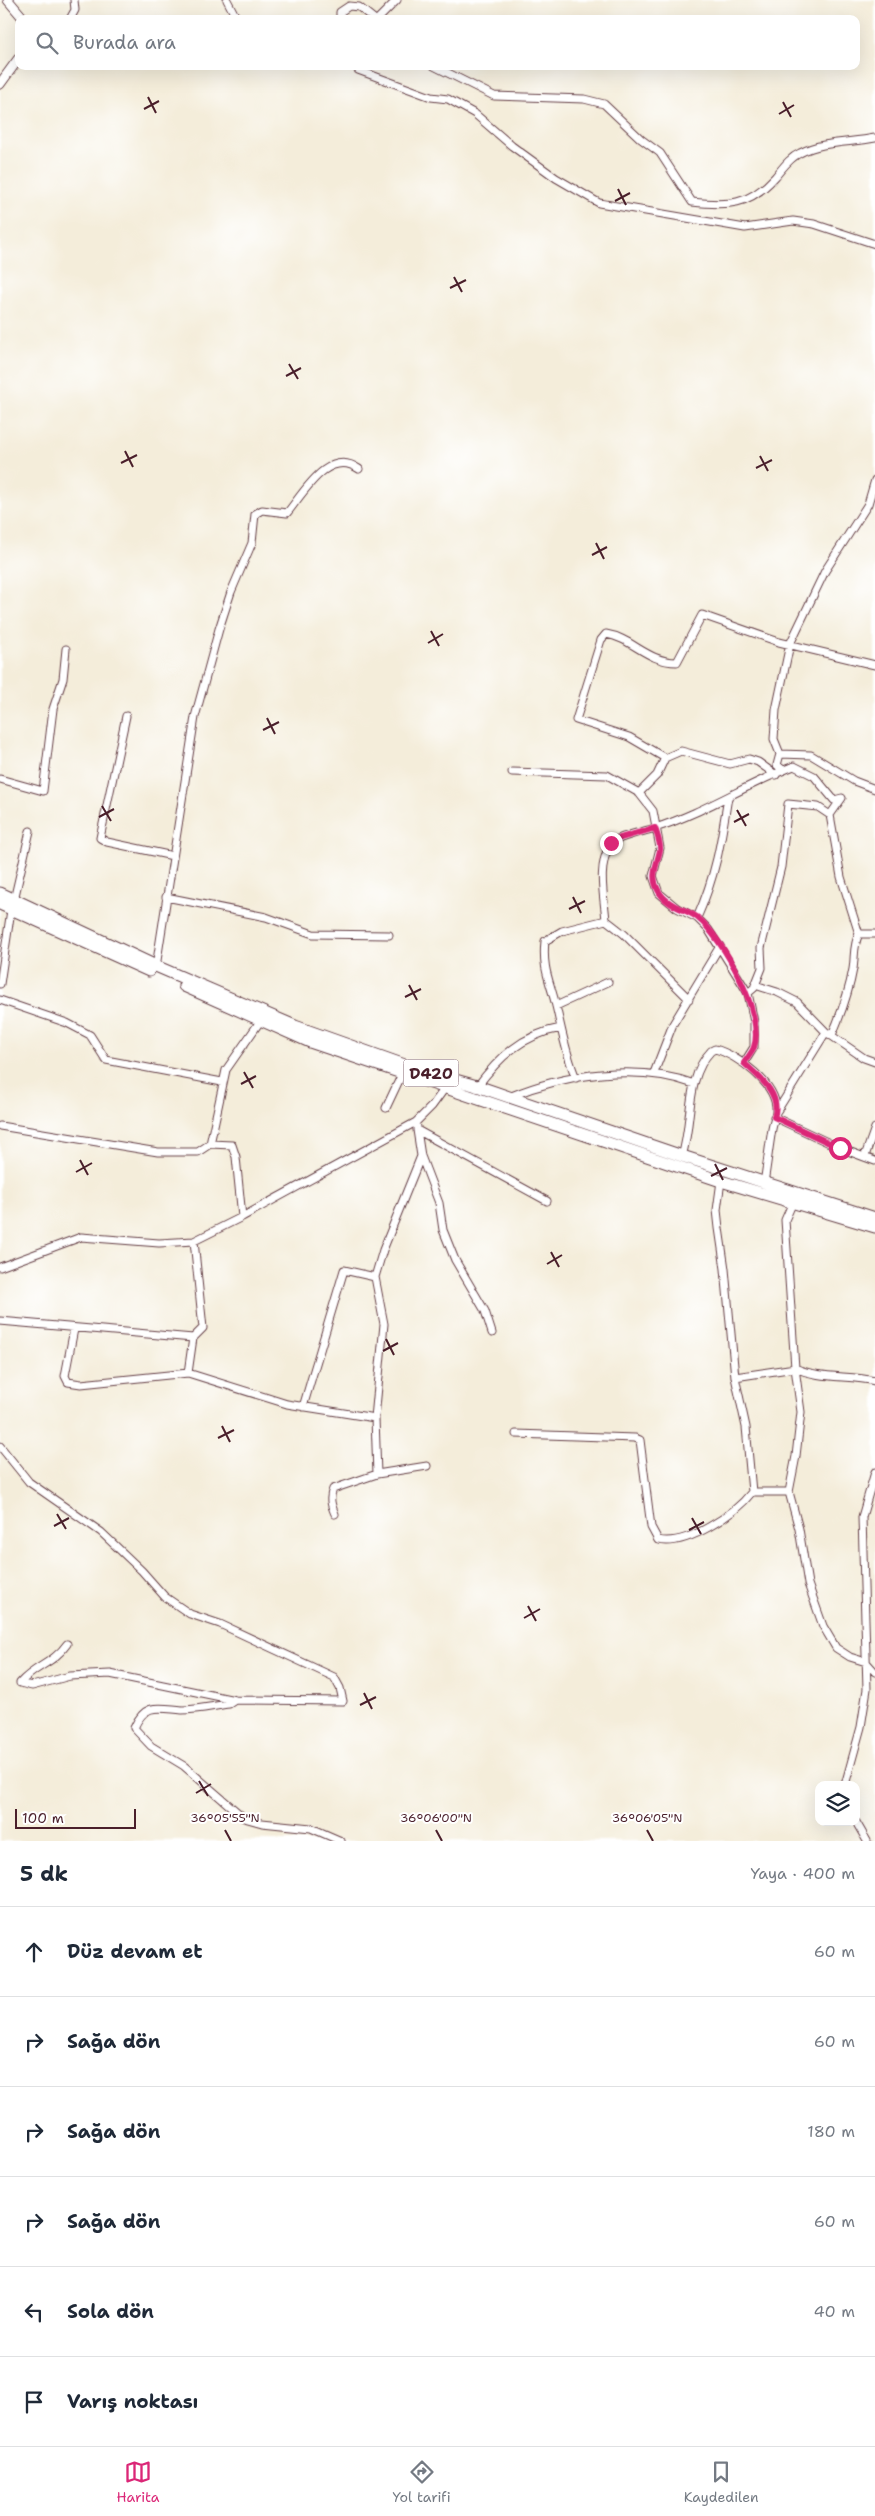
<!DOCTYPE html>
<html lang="tr">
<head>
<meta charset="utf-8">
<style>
  body { margin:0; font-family:"Shantell Sans",sans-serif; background:#f6f6f7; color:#1f2937 }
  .controls { position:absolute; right:15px; bottom:15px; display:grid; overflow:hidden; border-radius:10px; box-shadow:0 5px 20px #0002 }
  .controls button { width:45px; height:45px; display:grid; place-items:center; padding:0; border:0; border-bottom:1px solid #e0e1e3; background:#fff; color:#1f2937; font:25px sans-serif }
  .scale { position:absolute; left:15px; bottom:12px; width:121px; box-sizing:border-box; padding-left:5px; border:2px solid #4a1f2b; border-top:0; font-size:14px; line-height:18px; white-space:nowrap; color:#4a1f2b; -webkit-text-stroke:4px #fff; paint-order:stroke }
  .stop { position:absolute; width:15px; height:15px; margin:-11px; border:4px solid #db2777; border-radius:50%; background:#fff }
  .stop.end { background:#db2777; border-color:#fff; box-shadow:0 1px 5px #0008 }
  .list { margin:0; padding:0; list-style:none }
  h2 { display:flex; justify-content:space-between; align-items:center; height:65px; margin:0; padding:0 20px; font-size:21px }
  h2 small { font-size:16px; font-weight:400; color:#747a83 }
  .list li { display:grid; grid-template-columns:32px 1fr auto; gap:15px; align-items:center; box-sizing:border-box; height:90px; padding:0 20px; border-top:1px solid #e0e1e3 }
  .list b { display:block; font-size:19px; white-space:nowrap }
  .list em { font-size:16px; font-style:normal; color:#747a83 }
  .icon { flex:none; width:28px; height:28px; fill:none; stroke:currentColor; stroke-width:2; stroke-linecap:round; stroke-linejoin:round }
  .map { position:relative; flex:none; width:875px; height:1841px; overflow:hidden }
  .search { position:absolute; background:#fff; box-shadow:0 5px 20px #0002; left:15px; right:15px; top:15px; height:55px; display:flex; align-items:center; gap:12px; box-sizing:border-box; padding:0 18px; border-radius:10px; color:#747a83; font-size:19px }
  .sheet { height:605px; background:#fff }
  nav { display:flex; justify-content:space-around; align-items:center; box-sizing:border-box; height:70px; border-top:1px solid #e0e1e3; background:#fff; font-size:14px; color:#747a83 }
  nav a { display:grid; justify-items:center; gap:2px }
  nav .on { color:#db2777 }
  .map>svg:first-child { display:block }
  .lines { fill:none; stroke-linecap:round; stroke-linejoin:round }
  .minor-casing { stroke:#643e45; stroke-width:9 }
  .tertiary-casing { stroke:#643e45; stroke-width:11 }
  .trunk-casing { stroke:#643e45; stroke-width:13 }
  .minor { stroke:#fff; stroke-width:7 }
  .tertiary { stroke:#fff; stroke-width:9 }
  .trunk { stroke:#fff; stroke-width:11 }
  .route { stroke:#db2777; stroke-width:6 }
  .ticks { fill:none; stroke:#4a1f2b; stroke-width:2 }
  .labels { text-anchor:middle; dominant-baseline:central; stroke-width:4; stroke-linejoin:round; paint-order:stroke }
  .shield { fill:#fff; stroke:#80626b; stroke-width:1 }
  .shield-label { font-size:16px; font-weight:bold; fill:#4a1f2b }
  .ticks-label { font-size:12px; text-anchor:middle; fill:#4a1f2b; stroke:#fff; stroke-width:4; stroke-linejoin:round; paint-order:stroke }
</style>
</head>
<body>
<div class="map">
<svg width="875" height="1841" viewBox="0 0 875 1841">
  <rect width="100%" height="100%" fill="#fff"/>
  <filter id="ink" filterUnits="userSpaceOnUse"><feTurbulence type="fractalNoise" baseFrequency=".02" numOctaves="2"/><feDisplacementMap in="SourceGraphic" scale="10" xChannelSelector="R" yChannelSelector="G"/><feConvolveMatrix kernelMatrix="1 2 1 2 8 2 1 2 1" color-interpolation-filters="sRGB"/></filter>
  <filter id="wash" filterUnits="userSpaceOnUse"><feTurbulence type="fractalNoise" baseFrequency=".0096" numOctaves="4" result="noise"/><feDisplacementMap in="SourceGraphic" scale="20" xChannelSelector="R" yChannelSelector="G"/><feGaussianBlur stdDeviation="1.12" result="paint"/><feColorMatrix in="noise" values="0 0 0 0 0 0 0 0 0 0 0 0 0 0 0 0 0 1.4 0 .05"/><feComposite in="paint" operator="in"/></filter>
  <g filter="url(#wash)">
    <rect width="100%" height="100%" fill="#f4edda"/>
  </g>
  <g filter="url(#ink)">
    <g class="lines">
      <g class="minor-casing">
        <path id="minor" d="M227,0L237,19
          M70,19L75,10L74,0
          M340,19V12L349,6L359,7L374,19
          M378,19L397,0
          M356,66L358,70L431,97L448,99L475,114L512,146L556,178L599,203L745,228L793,221L814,224L875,244
          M434,66L494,96L584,99L604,104L641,139L660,153L692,202C728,206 749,206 775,177C782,169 789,158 800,153C823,141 850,143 875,138
          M126,716L100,838L107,842L173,856
          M780,754L811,755L854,781L875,789
          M665,758L629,737L576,720L601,640L606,634C632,638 647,662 677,662L702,615L779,642L875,665
          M783,770L777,765L780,754L774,739L776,710L790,644L825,571L868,504L875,480
          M512,772L607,775L639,793
          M0,779L43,791L53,709L63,679L66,649
          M166,897L266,917L313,934L389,935
          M14,900L30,831
          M697,918C716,875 721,842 728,797
          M859,934H875
          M156,967L195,717L219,629L231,592L252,543L255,514L262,510L287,513C303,494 328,447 359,469
          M0,984L11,910
          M755,985L777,992L797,1002L826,1032L864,1058L875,1062
          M748,993L754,988L762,968L761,948L781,867L788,804L818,807L830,815
          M689,999L624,934L606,920C604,896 597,867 610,845C616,836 644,832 655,828C703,813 747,784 794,766L814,776L834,800L842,798L830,815L841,877L859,934C853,945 855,957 853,969C849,992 841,1014 832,1035
          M0,1000L67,1023L90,1035L106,1060L222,1082
          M556,1006L608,982
          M744,1063L754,1047V1022L748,993L708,929L697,918L677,908L659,893L653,876L660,848L653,811L639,793L657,775L665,758L681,751L730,764L749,759L758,762L776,775
          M654,1073L673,1024L720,946
          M576,1078C566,1055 562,1031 556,1006C550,981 542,969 545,941L562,931L606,920
          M476,1088C499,1057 522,1035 561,1028
          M509,1097C564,1074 638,1063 694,1084
          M386,1108L402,1074
          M777,1111L826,1032
          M774,1117L840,1148L875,1161
          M0,1126L158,1152H198L210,1144L232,1145L236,1157L242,1217
          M417,1127V1130L547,1201
          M210,1144L226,1070L261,1020
          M421,1156L439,1203L443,1230L455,1260L485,1311L492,1333
          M682,1156C693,1123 685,1078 711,1051L715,1049C737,1055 778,1084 776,1111C776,1117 773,1123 772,1129C769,1147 767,1165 764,1183
          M865,1156L875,1128
          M721,1181L717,1210L719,1228L725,1269L735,1377L746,1427L752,1492
          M0,1267L81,1237L159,1243L194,1241L242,1217L416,1122L432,1106L445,1088
          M0,1321L193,1338
          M74,1329L65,1376L68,1382L81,1384L188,1373L287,1404L375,1418
          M795,1368L801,1412L796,1456L789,1492L799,1529L808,1584L823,1626L836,1648L850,1657L866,1662L875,1672
          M795,1368C819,1379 849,1375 875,1381
          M188,1373L193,1338L203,1328L194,1241
          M735,1377L795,1368L785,1220L793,1202
          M303,1407L344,1270L375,1277
          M516,1434L635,1438L640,1440L651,1527L658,1540C686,1547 735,1514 752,1492H789
          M0,1446L29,1482L101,1532L142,1571L165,1597L190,1614L220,1624L334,1677L340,1688L343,1701L235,1700L110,1674L70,1676L32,1686L20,1683C36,1665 53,1664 67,1644
          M377,1474L427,1466
          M335,1514C331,1505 329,1498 333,1489L377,1474L375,1418L384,1324L375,1277L383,1250L421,1156L417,1130
          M235,1700L229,1704C214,1706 197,1710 182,1710C159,1708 145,1702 134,1728L151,1746L184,1766L244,1818L262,1823L311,1828L341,1841
          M845,1785L861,1727L867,1689L862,1517L875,1472
          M856,1822L867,1841"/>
      </g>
      <g class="tertiary-casing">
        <path id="tertiary" d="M8,0L24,19
          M0,84L19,58"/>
      </g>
      <g class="trunk-casing">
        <path id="trunk" d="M0,893L158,967L295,1026L416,1069L477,1086L682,1156L875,1218
          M0,904L149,971
          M184,986L310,1042L721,1181L875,1227"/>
      </g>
      <use href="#minor" class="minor"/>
      <use href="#tertiary" class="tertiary"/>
      <use href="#trunk" class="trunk"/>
    </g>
  </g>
  <g class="lines" filter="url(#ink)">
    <path class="route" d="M611,843L617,839L655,828C657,835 661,844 660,850C657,865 650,876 658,890C667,907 685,908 698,918C723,938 765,1015 754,1047C752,1053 747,1058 744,1063C759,1077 782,1094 774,1117L840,1148"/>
  </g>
  <path class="ticks" d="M148,97L156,113M783,102L791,117M144,109L159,101M779,114L794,105M618,189L626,205M615,201L630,193M454,277L462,292M450,288L466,280M289,364L298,379M286,376L301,368M125,451L133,467M760,456L768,471M121,463L137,455M756,468L772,460M596,543L604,559M592,555L607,547M431,631L439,646M428,643L443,634M267,718L275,734M263,730L279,722M102,806L111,821M737,810L746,826M99,817L114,809M734,822L749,814M573,897L581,913M569,909L585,901M409,985L417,1000M405,997L421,989M244,1072L253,1088M241,1084L256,1076M80,1160L88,1175M715,1164L723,1180M76,1172L92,1163M711,1176L727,1168M551,1252L559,1267M547,1264L562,1255M386,1339L394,1355M383,1351L398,1343M222,1426L230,1442M218,1438L234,1430M57,1514L66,1529M692,1518L701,1534M54,1526L69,1518M689,1530L704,1522M528,1606L536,1621M524,1618L540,1609M364,1693L372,1709M360,1705L376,1697M199,1781L208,1796M196,1793L211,1784M225,1830L231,1841M436,1830L442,1841M647,1830L653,1841"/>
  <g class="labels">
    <rect class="shield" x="403.5" y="1059.5" width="55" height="27" rx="4"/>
    <g class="shield-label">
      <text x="431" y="1073">D420</text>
    </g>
  </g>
  <g class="ticks-label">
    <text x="225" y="1822">36°05'55"N</text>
    <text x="436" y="1822">36°06'00"N</text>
    <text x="647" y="1822">36°06'05"N</text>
  </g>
</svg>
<div class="controls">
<button><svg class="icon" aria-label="layers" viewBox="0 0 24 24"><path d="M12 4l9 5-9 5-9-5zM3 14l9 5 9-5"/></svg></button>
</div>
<div class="scale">100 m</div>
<div class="stop" style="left:840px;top:1148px"></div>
<div class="stop end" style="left:611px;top:843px"></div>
<div class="search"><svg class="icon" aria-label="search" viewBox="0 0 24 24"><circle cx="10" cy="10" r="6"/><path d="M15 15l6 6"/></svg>Burada ara</div>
</div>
<section class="sheet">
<h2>5 dk<small>Yaya · 400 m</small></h2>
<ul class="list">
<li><svg class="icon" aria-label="ahead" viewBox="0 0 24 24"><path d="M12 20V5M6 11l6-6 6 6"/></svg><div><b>Düz devam et</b></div><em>60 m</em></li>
<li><svg class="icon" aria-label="right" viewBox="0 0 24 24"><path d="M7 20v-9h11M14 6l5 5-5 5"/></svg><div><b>Sağa dön</b></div><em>60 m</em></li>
<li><svg class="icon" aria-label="right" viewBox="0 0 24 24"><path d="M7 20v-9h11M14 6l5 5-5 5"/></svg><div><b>Sağa dön</b></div><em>180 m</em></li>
<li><svg class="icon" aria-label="right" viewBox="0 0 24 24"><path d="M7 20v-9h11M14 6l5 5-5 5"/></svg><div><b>Sağa dön</b></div><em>60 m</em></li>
<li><svg class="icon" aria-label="left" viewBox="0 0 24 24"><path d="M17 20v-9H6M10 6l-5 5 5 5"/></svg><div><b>Sola dön</b></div><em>40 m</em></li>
<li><svg class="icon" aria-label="arrive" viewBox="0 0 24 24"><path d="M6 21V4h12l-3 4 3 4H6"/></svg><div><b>Varış noktası</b></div></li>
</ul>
</section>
<nav>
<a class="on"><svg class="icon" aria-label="map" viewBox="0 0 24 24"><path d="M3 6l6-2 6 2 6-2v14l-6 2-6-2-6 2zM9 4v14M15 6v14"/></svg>Harita</a>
<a><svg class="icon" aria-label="directions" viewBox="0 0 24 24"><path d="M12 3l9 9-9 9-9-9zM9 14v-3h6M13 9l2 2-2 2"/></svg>Yol tarifi</a>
<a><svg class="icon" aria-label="saved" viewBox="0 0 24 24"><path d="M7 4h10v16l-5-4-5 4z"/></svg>Kaydedilen</a>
</nav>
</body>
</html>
